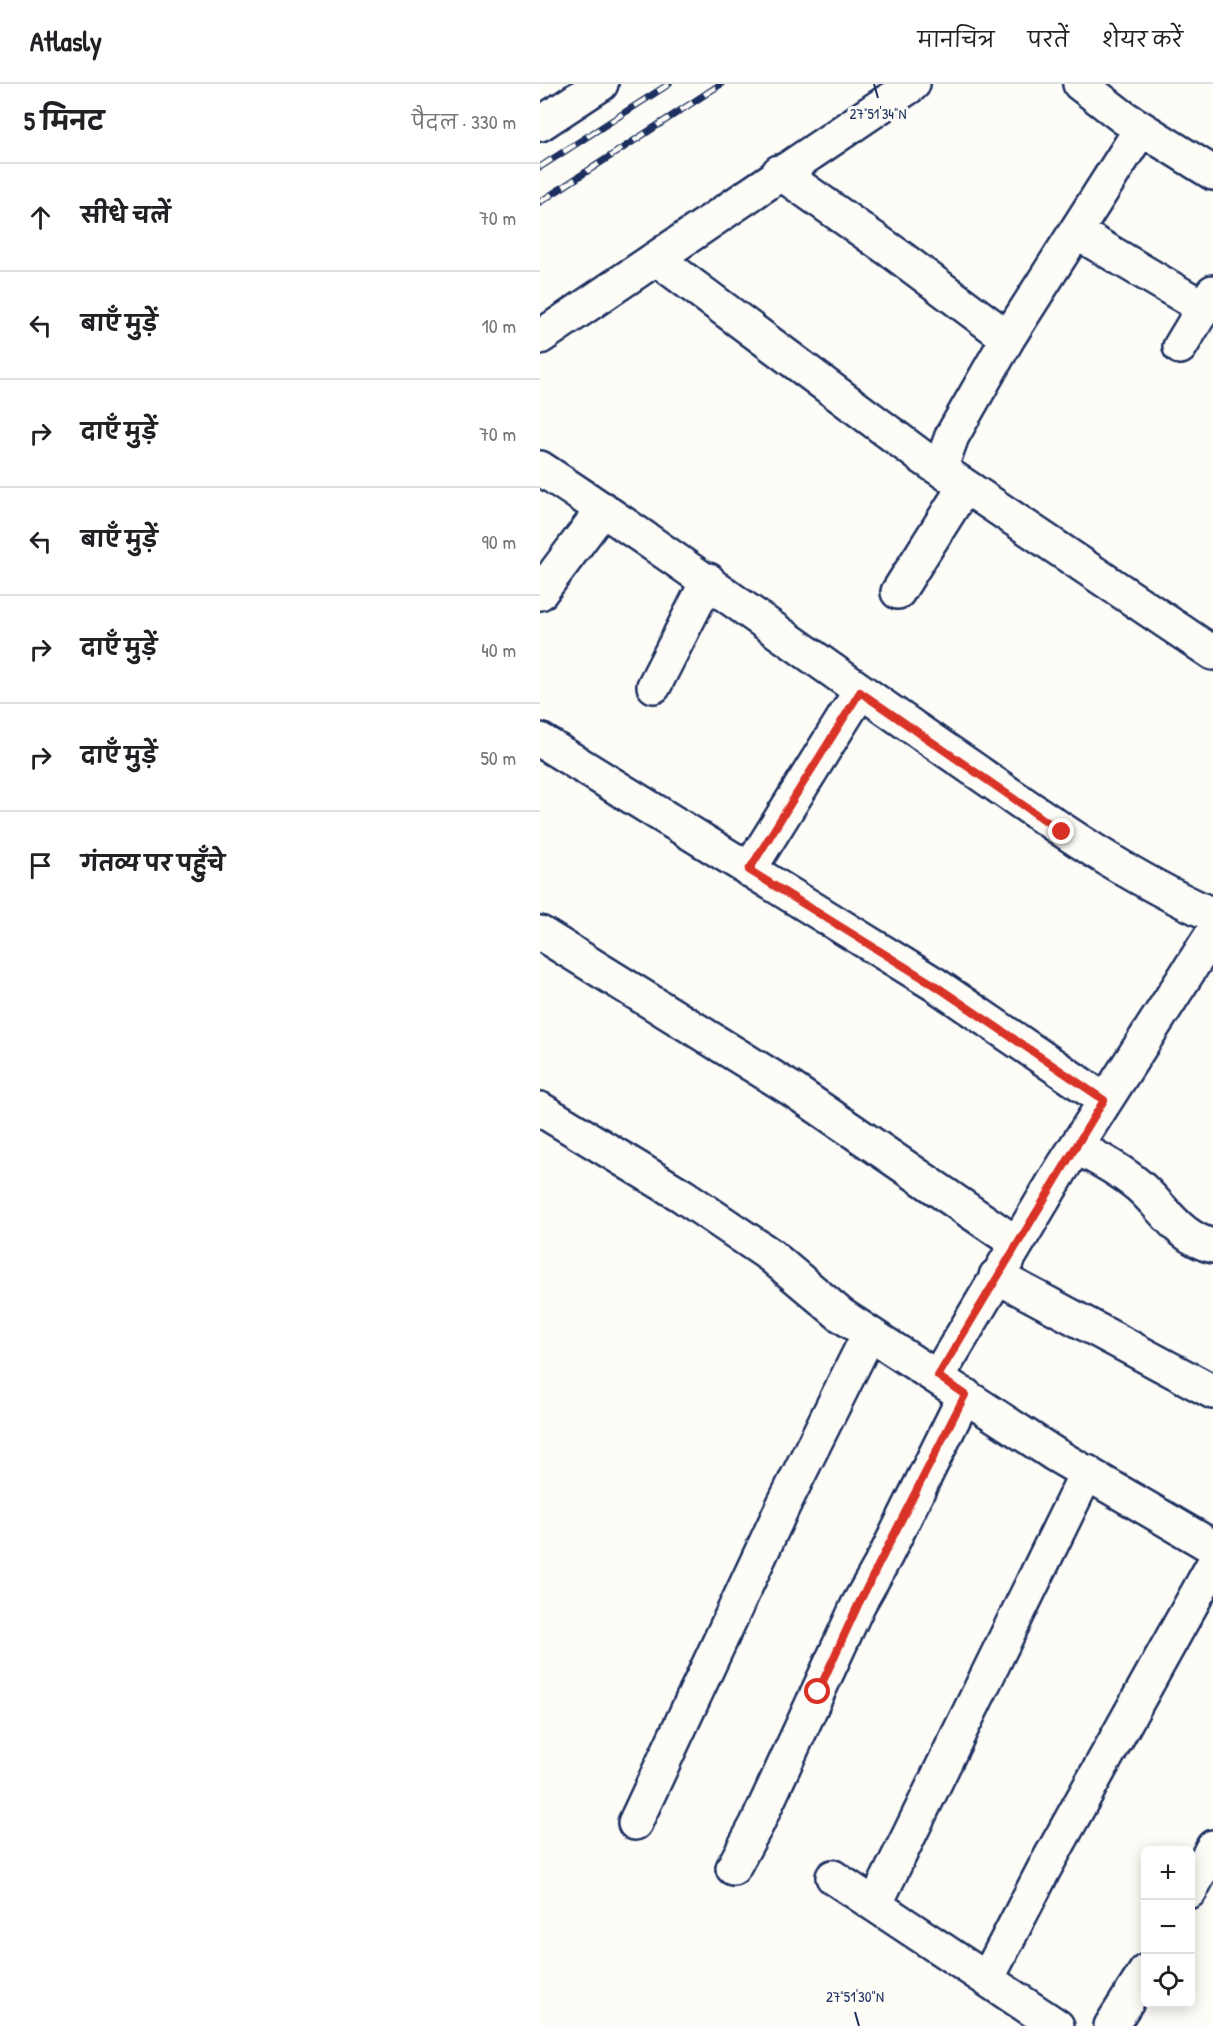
<!DOCTYPE html>
<html lang="hi">
<head>
<meta charset="utf-8">
<style>
  body { margin:0; font-family:"Patrick Hand","Playpen Sans Deva",sans-serif; background:#f6f6f6; color:#202124 }
  .controls { position:absolute; right:18px; bottom:18px; display:grid; overflow:hidden; border-radius:9px; box-shadow:0 3px 15px #0003 }
  .controls button { width:54px; height:54px; display:grid; place-items:center; padding:0; border:0; border-bottom:2px solid #e0e0e0; background:#fff; color:#202124; font:30px sans-serif }
  .stop { position:absolute; width:18px; height:18px; margin:-14px; border:4px solid #d93025; border-radius:50%; background:#fff }
  .stop.end { background:#d93025; border-color:#fff; box-shadow:0 2px 6px #0008 }
  .list { margin:0; padding:0; list-style:none }
  h2 { display:flex; justify-content:space-between; align-items:center; height:78px; margin:0; padding:0 24px; font-size:26px }
  h2 small { font-size:20px; font-weight:400; color:#757577 }
  .list li { display:grid; grid-template-columns:39px 1fr auto; gap:18px; align-items:center; box-sizing:border-box; height:108px; padding:0 24px; border-top:2px solid #e0e0e0 }
  .list b { display:block; font-size:22px; white-space:nowrap }
  .list em { font-size:20px; font-style:normal; color:#757577 }
  .icon { flex:none; width:33px; height:33px; fill:none; stroke:currentColor; stroke-width:2; stroke-linecap:round; stroke-linejoin:round }
  .map { position:relative; flex:none; width:673px; height:1942px; overflow:hidden }
  header { display:flex; align-items:center; gap:36px; box-sizing:border-box; height:84px; padding:0 30px; background:#fff; border-bottom:2px solid #e0e0e0 }
  header strong { font-size:28px }
  nav { display:flex; gap:33px; margin-inline-start:auto; font-size:21px }
  main { display:flex }
  aside { flex:1; background:#fff }
  .map>svg:first-child { display:block }
  .lines { fill:none; stroke-linecap:round; stroke-linejoin:round }
  .minor-casing { stroke:#1b2f5e; stroke-width:38 }
  .tertiary-casing { stroke:#1b2f5e; stroke-width:38 }
  .minor { stroke:#fdfcf7; stroke-width:33 }
  .tertiary { stroke:#fdfcf7; stroke-width:33 }
  .rail-casing { stroke:#1b2f5e; stroke-width:7 }
  .rail { stroke:#fdfcf7; stroke-width:4.5; stroke-dasharray:14; stroke-linecap:butt }
  .route { stroke:#d93025; stroke-width:8 }
  .ticks { fill:none; stroke:#1b2f5e; stroke-width:2 }
  .ticks-label { font-size:15px; text-anchor:middle; fill:#1b2f5e; stroke:#fdfcf7; stroke-width:6; stroke-linejoin:round; paint-order:stroke }
</style>
</head>
<body>
<header>
<strong>Atlasly</strong>
<nav><a>मानचित्र</a><a>परतें</a><a>शेयर करें</a></nav>
</header>
<main>
<aside>
<h2>5 मिनट<small>पैदल · 330 m</small></h2>
<ul class="list">
<li><svg class="icon" aria-label="ahead" viewBox="0 0 24 24"><path d="M12 20V5M6 11l6-6 6 6"/></svg><div><b>सीधे चलें</b></div><em>70 m</em></li>
<li><svg class="icon" aria-label="left" viewBox="0 0 24 24"><path d="M17 20v-9H6M10 6l-5 5 5 5"/></svg><div><b>बाएँ मुड़ें</b></div><em>10 m</em></li>
<li><svg class="icon" aria-label="right" viewBox="0 0 24 24"><path d="M7 20v-9h11M14 6l5 5-5 5"/></svg><div><b>दाएँ मुड़ें</b></div><em>70 m</em></li>
<li><svg class="icon" aria-label="left" viewBox="0 0 24 24"><path d="M17 20v-9H6M10 6l-5 5 5 5"/></svg><div><b>बाएँ मुड़ें</b></div><em>90 m</em></li>
<li><svg class="icon" aria-label="right" viewBox="0 0 24 24"><path d="M7 20v-9h11M14 6l5 5-5 5"/></svg><div><b>दाएँ मुड़ें</b></div><em>40 m</em></li>
<li><svg class="icon" aria-label="right" viewBox="0 0 24 24"><path d="M7 20v-9h11M14 6l5 5-5 5"/></svg><div><b>दाएँ मुड़ें</b></div><em>50 m</em></li>
<li><svg class="icon" aria-label="arrive" viewBox="0 0 24 24"><path d="M6 21V4h12l-3 4 3 4H6"/></svg><div><b>गंतव्य पर पहुँचे</b></div></li>
</ul>
</aside>
<div class="map">
<svg width="673" height="1942" viewBox="0 0 673 1942">
  <rect width="100%" height="100%" fill="#fdfcf7"/>
  <filter id="ink" filterUnits="userSpaceOnUse"><feTurbulence type="fractalNoise" baseFrequency=".0167" numOctaves="2"/><feDisplacementMap in="SourceGraphic" scale="12" xChannelSelector="R" yChannelSelector="G"/><feConvolveMatrix kernelMatrix="1 2 1 2 8 2 1 2 1" color-interpolation-filters="sRGB"/></filter>
  <g filter="url(#ink)">
    <g class="lines">
      <g class="minor-casing">
        <path id="minor" d="M540,0L583,33L673,89
          M0,40L61,0
          M239,88L357,171L468,254
          M536,148L664,224
          M117,175L382,373L673,569
          M640,263L673,208
          M0,384C146,479 285,584 429,682C508,737 585,792 673,831
          M400,385L412,352L468,254L601,45
          M358,508L425,402
          M0,509L63,425
          M114,602L168,496
          M0,656L396,901L564,1016
          M209,786L320,608
          M0,849L253,1006L476,1159
          M0,1025L143,1112L230,1171L301,1231L514,1370L673,1463
          M536,1063C558,1074 580,1086 599,1102C624,1124 639,1154 673,1162
          M456,1192L673,1308
          M398,1292L521,1086L673,849
          M95,1739L243,1422L329,1250
          M193,1784L217,1740L318,1521L345,1473L425,1311
          M293,1793L517,1942
          M650,1807L673,1763
          M335,1821L547,1388
          M447,1895L504,1785L673,1481
          M571,1942L606,1887"/>
      </g>
      <g class="tertiary-casing">
        <path id="tertiary" d="M0,253L373,0"/>
      </g>
      <use href="#minor" class="minor"/>
      <use href="#tertiary" class="tertiary"/>
      <g class="rail-casing">
        <path id="rail" d="M0,83L129,0
          M0,118L181,0"/>
      </g>
      <use href="#rail" class="rail"/>
    </g>
  </g>
  <g class="lines" filter="url(#ink)">
    <path class="route" d="M278,1608L318,1521L425,1311L398,1292L564,1016L396,902L209,786L320,608L522,748"/>
  </g>
  <path class="ticks" d="M334,0L338,14M315,1928L319,1942"/>
  <g class="ticks-label">
    <text x="338" y="35">27°51'34"N</text>
    <text x="315" y="1918">27°51'30"N</text>
  </g>
</svg>
<div class="controls">
<button>+</button>
<button>−</button>
<button><svg class="icon" aria-label="locate" viewBox="0 0 24 24"><circle cx="12" cy="12" r="6"/><path d="M12 2v4M12 18v4M2 12h4M18 12h4"/></svg></button>
</div>
<div class="stop" style="left:278px;top:1608px"></div>
<div class="stop end" style="left:522px;top:748px"></div>
</div>
</main>
</body>
</html>
